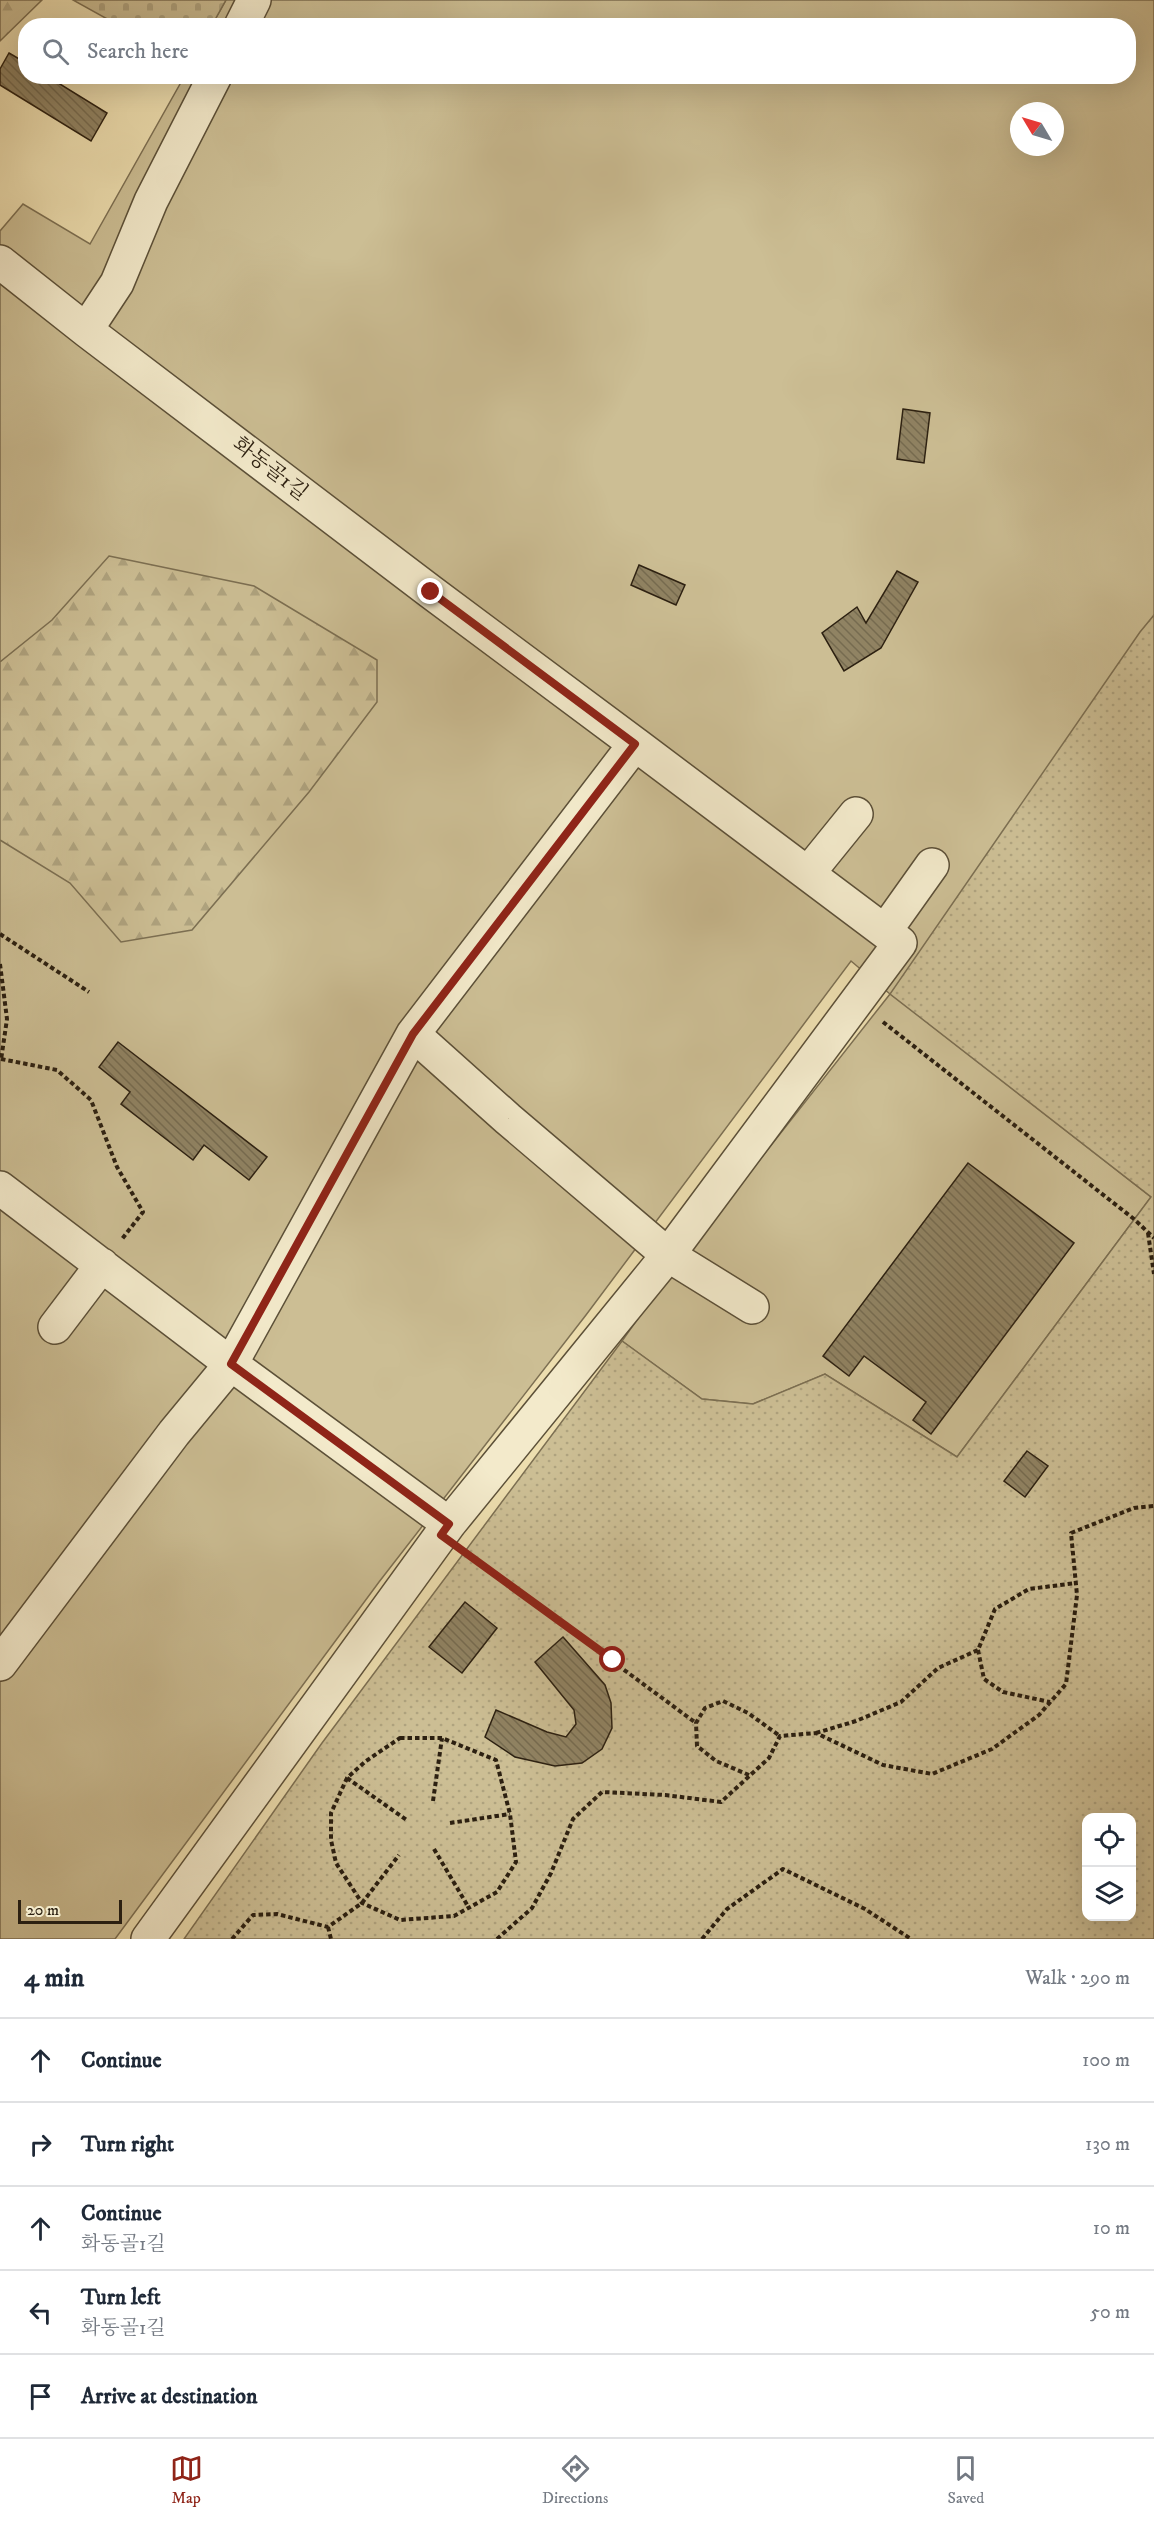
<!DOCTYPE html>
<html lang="en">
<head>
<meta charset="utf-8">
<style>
  body { margin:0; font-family:"IM FELL DW Pica","Noto Serif KR",serif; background:#f6f6f7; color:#1f2937 }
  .controls { position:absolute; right:18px; bottom:18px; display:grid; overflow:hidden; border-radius:12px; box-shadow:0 6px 24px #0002 }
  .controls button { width:54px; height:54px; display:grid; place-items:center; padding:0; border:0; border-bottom:2px solid #e0e1e3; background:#fff; color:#1f2937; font:30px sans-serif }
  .compass { position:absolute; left:1010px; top:102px; width:54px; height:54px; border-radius:50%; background:#fff; box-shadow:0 6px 24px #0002; rotate:308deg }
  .scale { position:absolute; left:18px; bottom:15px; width:104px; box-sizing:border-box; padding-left:6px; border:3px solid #2c2011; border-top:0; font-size:16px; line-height:21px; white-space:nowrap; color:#2c2011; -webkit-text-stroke:4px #f3eacb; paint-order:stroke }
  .stop { position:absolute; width:18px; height:18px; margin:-14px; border:4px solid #8f2418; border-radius:50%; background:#fff }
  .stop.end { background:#8f2418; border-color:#fff; box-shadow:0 2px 6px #0008 }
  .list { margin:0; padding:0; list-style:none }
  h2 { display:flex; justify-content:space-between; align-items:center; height:78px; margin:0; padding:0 24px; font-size:26px }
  h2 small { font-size:20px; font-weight:400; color:#747a83 }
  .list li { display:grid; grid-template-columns:39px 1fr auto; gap:18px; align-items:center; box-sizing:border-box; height:84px; padding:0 24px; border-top:2px solid #e0e1e3 }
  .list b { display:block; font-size:22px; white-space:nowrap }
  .list p { margin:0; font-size:20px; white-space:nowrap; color:#747a83 }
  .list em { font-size:20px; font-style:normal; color:#747a83 }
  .icon { flex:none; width:33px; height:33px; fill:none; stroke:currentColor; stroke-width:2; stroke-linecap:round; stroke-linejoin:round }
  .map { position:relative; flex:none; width:1154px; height:1939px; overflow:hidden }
  .search { position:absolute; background:#fff; box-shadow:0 6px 24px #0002; left:18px; right:18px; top:18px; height:66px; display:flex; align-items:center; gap:15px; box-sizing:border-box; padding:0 21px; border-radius:24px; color:#747a83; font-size:22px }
  .sheet { height:498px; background:#fff }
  nav { display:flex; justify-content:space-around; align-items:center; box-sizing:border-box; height:84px; border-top:2px solid #e0e1e3; background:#fff; font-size:16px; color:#747a83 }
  nav a { display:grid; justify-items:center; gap:3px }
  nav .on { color:#8f2418 }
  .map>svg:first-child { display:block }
  .grass { fill:#ccbe94; stroke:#7c6f52; stroke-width:1.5; fill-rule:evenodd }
  .forest { fill:url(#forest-firs); stroke:#7c6f52; stroke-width:1.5 }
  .cemetery { fill:url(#cemetery-stones); stroke:#7c6f52; stroke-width:1.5 }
  .park { fill:url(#park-dots); stroke:#7c6f52; stroke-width:1.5; fill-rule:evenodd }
  .building { fill:url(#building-back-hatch); stroke:#2c2011; stroke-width:1.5 }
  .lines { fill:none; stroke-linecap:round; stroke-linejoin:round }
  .minor-casing { stroke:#5c5038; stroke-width:36 }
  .path { stroke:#2c2011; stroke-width:4; stroke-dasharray:4.5 3; stroke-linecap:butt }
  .minor { stroke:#f3eacb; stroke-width:33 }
  .route { stroke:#8f2418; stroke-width:8 }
  .labels { text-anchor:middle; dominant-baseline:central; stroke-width:4.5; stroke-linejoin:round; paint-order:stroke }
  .street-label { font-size:21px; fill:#2c2011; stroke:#f3eacb }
</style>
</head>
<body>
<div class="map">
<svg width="1154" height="1939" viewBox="0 0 1154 1939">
  <defs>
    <pattern id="forest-firs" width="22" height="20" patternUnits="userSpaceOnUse" patternTransform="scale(1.5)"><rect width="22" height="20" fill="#ccbe94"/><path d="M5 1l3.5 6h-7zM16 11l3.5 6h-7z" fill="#afa37f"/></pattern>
    <pattern id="cemetery-stones" width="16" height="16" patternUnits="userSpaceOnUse" patternTransform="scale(1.5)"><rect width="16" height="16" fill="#ccbe94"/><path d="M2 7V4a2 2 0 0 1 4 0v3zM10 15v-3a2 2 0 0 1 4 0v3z" fill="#afa37f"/></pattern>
    <pattern id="park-dots" width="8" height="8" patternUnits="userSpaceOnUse" patternTransform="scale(1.5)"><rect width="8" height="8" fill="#ccbe94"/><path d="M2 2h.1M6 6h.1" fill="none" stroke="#afa37f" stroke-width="1.8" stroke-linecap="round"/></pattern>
    <pattern id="building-back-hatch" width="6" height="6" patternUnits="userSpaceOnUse" patternTransform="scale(1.5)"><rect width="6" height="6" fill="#908363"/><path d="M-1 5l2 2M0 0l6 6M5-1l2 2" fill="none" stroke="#766b50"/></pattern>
  </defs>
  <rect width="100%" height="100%" fill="#eddeaf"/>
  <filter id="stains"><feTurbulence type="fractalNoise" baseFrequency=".00333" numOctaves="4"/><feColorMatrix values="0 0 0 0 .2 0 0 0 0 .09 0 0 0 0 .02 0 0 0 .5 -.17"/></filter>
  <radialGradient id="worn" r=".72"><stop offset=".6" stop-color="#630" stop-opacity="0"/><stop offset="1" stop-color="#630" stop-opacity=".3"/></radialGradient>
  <path class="grass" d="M226,0H1154V632L891,994L1151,1197L957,1457L825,1374L753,1404L702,1399L622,1341L666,1279L890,994L851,961L586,1315L379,1582L115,1939H0V231L23,204L90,244L184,77L1128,76V26L212,25ZM1019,111H1055V147H1019Z"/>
  <path class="forest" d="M0,0H42L0,41Z
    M109,556L254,586L377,660V702L309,792L192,930L121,942L70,883L0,840V662L52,620Z"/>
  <path class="cemetery" d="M73,0H226L212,25H118Z"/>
  <path class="park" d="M1154,615V1939H184L322,1743L622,1341L702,1399L753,1404L825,1374L957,1457L1151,1197L890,994L1140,632ZM1086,1818H1132V1916H1086Z"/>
  <path class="building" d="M9,53L26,63V76H47L107,113L91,141L0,85V69Z
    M903,409L930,413L924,463L897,459Z
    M639,565L685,585L676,605L631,585Z
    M897,571L918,582L881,648L844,671L822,633L857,607L866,623Z
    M118,1042L267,1157L249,1180L204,1145L193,1160L121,1104L130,1092L99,1067Z
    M968,1163L1074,1243L931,1434L913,1420L926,1402L864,1356L849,1376L823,1356Z
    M1027,1451L1048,1466L1025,1497L1004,1481Z
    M465,1602L497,1628L462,1673L429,1647Z
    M563,1637L605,1685L611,1703L612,1728L602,1749L582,1763L555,1766L515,1757L485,1737L496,1710L547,1732L566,1737L576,1724L574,1710L535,1662Z"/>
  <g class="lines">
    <g class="minor-casing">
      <path id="minor" d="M241,26L254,0
        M0,262L86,330
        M809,872L856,814
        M885,931L932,865
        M413,1034L508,1119L668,1255L752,1307
        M0,1188L231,1364L449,1524
        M55,1327L102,1265
        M0,1664L174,1433L231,1364L413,1034L635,744L431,592L86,330L117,283L151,201L215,76
        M148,1939L449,1524L668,1255L900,943L635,744"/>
    </g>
    <path class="path" d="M0,934L89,992
      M0,964L7,1019L1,1060
      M883,1022L1134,1219L1154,1238
      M1,1059L57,1070L91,1100L117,1167L143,1212L122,1239
      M1148,1233L1154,1274
      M467,1554L696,1723
      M978,1650L984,1679L1003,1692L1050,1702
      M816,1733L856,1721L901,1702L938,1668L978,1650L995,1609L1029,1589L1076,1583
      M400,1738H442L496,1760L510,1814L516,1862L497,1892L454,1916L400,1920L362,1903L336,1863L331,1840V1813L347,1778L366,1761Z
      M749,1775L716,1761L697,1746L696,1723L705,1708L723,1701L748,1713L780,1736
      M347,1778L408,1821
      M433,1801L442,1738
      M450,1823L510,1814
      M434,1849L469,1908
      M328,1927L331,1939
      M232,1939L253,1915L277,1914L328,1927L362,1903L399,1855
      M497,1939L532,1908L551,1873L573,1819L602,1792L665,1795L721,1802L769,1758L780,1736L816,1733L883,1765L932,1774L992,1749L1039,1715L1066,1684L1077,1595L1071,1533L1134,1508L1154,1506
      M702,1939L727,1909L783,1869L865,1909L911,1939"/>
    <use href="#minor" class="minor"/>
  </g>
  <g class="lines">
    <path class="route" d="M431,592L635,744L413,1034L231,1364L449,1524L441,1535L613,1660"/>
  </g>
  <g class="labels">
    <g class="street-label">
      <text transform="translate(270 469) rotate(38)">화동골1길</text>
    </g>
  </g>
  <rect width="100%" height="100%" filter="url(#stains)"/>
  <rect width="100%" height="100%" fill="url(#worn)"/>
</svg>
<div class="controls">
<button><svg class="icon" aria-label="locate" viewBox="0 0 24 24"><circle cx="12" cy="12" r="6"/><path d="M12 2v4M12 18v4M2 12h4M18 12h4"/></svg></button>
<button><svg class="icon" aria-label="layers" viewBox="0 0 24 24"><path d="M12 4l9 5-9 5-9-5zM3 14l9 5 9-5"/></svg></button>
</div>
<svg class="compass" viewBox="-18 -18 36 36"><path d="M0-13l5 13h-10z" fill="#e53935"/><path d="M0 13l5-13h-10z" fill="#747a83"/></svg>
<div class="scale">20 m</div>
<div class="stop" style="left:613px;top:1660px"></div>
<div class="stop end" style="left:431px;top:592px"></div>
<div class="search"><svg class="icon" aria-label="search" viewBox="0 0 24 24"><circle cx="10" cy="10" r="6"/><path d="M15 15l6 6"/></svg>Search here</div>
</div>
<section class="sheet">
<h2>4 min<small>Walk · 290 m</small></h2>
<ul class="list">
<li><svg class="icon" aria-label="ahead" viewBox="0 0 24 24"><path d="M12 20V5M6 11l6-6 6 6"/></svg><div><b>Continue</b></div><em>100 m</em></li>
<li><svg class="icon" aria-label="right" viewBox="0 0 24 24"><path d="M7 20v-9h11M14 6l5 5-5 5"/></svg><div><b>Turn right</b></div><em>130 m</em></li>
<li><svg class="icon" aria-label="ahead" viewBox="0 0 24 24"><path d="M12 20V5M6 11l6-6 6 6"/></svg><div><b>Continue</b><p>화동골1길</p></div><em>10 m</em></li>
<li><svg class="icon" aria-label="left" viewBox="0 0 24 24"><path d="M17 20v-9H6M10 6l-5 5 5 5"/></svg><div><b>Turn left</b><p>화동골1길</p></div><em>50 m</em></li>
<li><svg class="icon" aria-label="arrive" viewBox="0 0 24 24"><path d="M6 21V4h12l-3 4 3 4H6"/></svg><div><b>Arrive at destination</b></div></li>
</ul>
</section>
<nav>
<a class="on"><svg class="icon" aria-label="map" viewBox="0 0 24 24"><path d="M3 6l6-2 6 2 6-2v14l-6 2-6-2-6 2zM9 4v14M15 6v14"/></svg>Map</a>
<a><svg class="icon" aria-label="directions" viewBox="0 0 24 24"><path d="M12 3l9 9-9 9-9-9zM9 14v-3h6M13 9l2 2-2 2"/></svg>Directions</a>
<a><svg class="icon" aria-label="saved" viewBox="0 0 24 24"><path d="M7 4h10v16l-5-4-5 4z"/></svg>Saved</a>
</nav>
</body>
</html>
